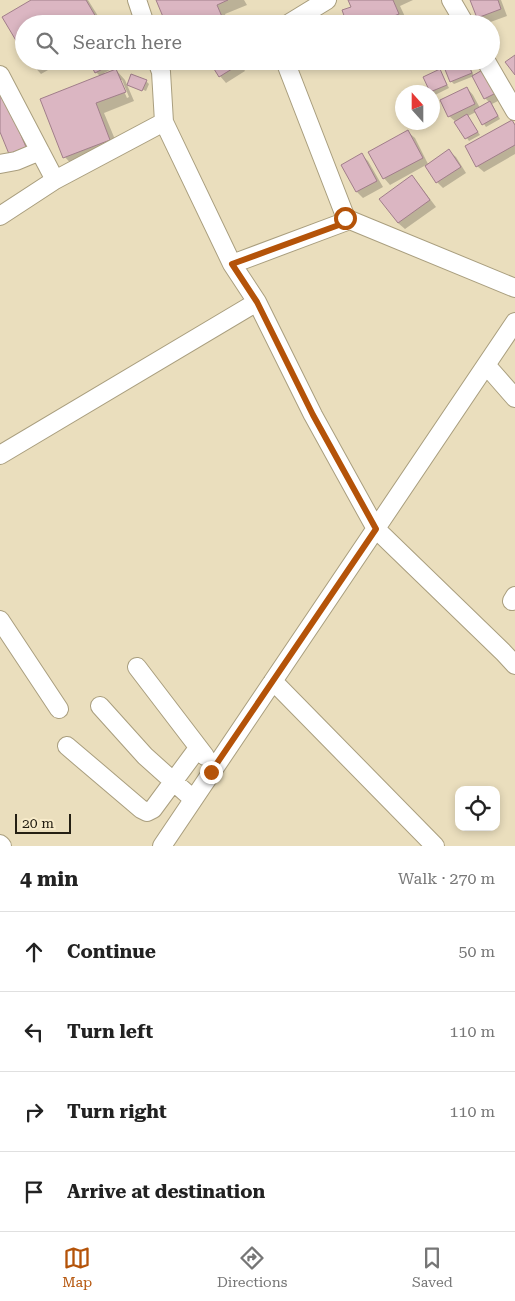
<!DOCTYPE html>
<html lang="en">
<head>
<meta charset="utf-8">
<style>
  body { margin:0; font-family:"Roboto Serif",serif; background:#f6f6f6; color:#222 }
  .controls { position:absolute; right:15px; bottom:15px; display:grid; overflow:hidden; border-radius:10px; box-shadow:0 2px 8px #0003 }
  .controls button { width:45px; height:45px; display:grid; place-items:center; padding:0; border:0; border-bottom:1px solid #e0e0e0; background:#fff; color:#222; font:25px sans-serif }
  .compass { position:absolute; left:395px; top:85px; width:45px; height:45px; border-radius:50%; background:#fff; box-shadow:0 2px 8px #0003; rotate:339deg }
  .scale { position:absolute; left:15px; bottom:12px; width:56px; box-sizing:border-box; padding-left:5px; border:2px solid #241f13; border-top:0; font-size:14px; line-height:18px; white-space:nowrap; color:#241f13; -webkit-text-stroke:4px #f7ebca; paint-order:stroke }
  .stop { position:absolute; width:15px; height:15px; margin:-11px; border:4px solid #b45309; border-radius:50%; background:#fff }
  .stop.end { background:#b45309; border-color:#fff; box-shadow:0 1px 5px #0008 }
  .list { margin:0; padding:0; list-style:none }
  h2 { display:flex; justify-content:space-between; align-items:center; height:65px; margin:0; padding:0 20px; font-size:21px }
  h2 small { font-size:16px; font-weight:400; color:#767676 }
  .list li { display:grid; grid-template-columns:32px 1fr auto; gap:15px; align-items:center; box-sizing:border-box; height:80px; padding:0 20px; border-top:1px solid #e0e0e0 }
  .list b { display:block; font-size:19px; white-space:nowrap }
  .list em { font-size:16px; font-style:normal; color:#767676 }
  .icon { flex:none; width:28px; height:28px; fill:none; stroke:currentColor; stroke-width:2; stroke-linecap:round; stroke-linejoin:round }
  .map { position:relative; flex:none; width:515px; height:846px; overflow:hidden }
  .search { position:absolute; background:#fff; box-shadow:0 2px 8px #0003; left:15px; right:15px; top:15px; height:55px; display:flex; align-items:center; gap:12px; box-sizing:border-box; padding:0 18px; border-radius:28px; color:#767676; font-size:19px }
  .sheet { height:385px; background:#fff }
  nav { display:flex; justify-content:space-around; align-items:center; box-sizing:border-box; height:70px; border-top:1px solid #e0e0e0; background:#fff; font-size:14px; color:#767676 }
  nav a { display:grid; justify-items:center; gap:2px }
  nav .on { color:#b45309 }
  .map>svg:first-child { display:block }
  .shadow { fill:#0003; fill-rule:evenodd }
  .building { fill:#dbb6c2; stroke:#a17e8a }
  .lines { fill:none; stroke-linecap:round; stroke-linejoin:round }
  .minor-casing { stroke:#a99e7e; stroke-width:20 }
  .minor { stroke:#fff; stroke-width:18 }
  .route { stroke:#b45309; stroke-width:6 }
</style>
</head>
<body>
<div class="map">
<svg width="515" height="846" viewBox="0 0 515 846">
  <rect width="100%" height="100%" fill="#eadebd"/>
  <path class="shadow" d="M34,0H88L103,24H24Z
    M157,0H244L247,5L225,14L229,24H167Z
    M350,0H413L400,6L408,23L406,24H349L353,7Z
    M472,0H501L507,16L485,24L479,18Z
    M240,20L244,24H235Z
    M29,61H64L41,74Z
    M101,61H116L118,66L104,73V75L116,70L125,80L134,101L104,113L119,149L74,167L65,157L100,76L96,72L93,66ZM119,80H122L129,97L127,98Z
    M210,61H239L245,71L226,83L220,76Z
    M467,61L474,76L504,98L492,104L500,119L486,127L476,112L468,116L480,135L469,141L456,122L449,116L467,88L473,95L480,108L490,103L485,98L474,76L454,84L451,81Z
    M439,71L442,74L449,88L435,95L432,92L425,78Z
    M146,81L149,84L146,91L130,84Z
    M0,88L31,153H10L0,129Z
    M512,122L515,124V154L484,172L477,166Z
    M408,132L415,138L428,164L449,151L456,157L466,173L443,188L437,182L426,165L390,185L384,178Z
    M362,155L368,161L383,187L363,198L357,192Z
    M412,177L418,183L436,207L405,229L398,223L381,199Z"/>
  <path class="building" d="M31,0H86L100,24H24V54L2,17Z
    M156,0H228L217,5L223,19L212,24H166Z
    M348,0H393L399,14L374,24H347L342,10L351,7Z
    M470,0H498L501,9L477,18Z
    M515,55V75L505,62Z
    M99,61H116V62L95,73L91,65Z
    M209,61H238L240,64L219,77Z
    M458,61H467L472,73L450,82L444,67Z
    M486,68L498,92L484,99L472,76Z
    M116,69L126,92L96,103L110,140L63,158L40,99Z
    M440,69L447,85L430,92L423,77Z
    M131,74L147,80L142,91L127,85Z
    M0,86L26,147L9,154L0,132Z
    M467,87L475,104L448,117L440,100Z
    M490,101L498,116L482,125L474,110Z
    M467,114L478,132L465,139L454,122Z
    M512,120L515,125V145L476,167L465,146Z
    M408,130L423,158L383,179L368,152Z
    M449,149L461,167L436,183L425,166Z
    M362,153L377,181L356,192L341,165Z
    M412,175L430,200L398,223L379,199Z"/>
  <g class="lines">
    <g class="minor-casing">
      <path id="minor" d="M137,0L145,24
        M451,0L465,24
        M288,24L327,0
        M157,61L161,72L164,122L232,264L257,302L313,415L376,529L503,652L515,665
        M486,61L515,111
        M0,75L55,180
        M0,164L16,161L40,151
        M0,216L55,180L164,122
        M345,218L515,288
        M232,264L347,221L285,61
        M487,366L515,398
        M0,455L257,302
        M512,601L515,596
        M0,620L59,709
        M137,667L205,756
        M273,681L435,846
        M100,706L145,756L193,799
        M67,746L141,809L147,812L153,809L198,748
        M0,844L2,846
        M162,846L515,322"/>
    </g>
    <use href="#minor" class="minor"/>
  </g>
  <g class="lines">
    <path class="route" d="M211,772L376,529L313,415L257,302L232,264L347,222L345,218"/>
  </g>
</svg>
<div class="controls">
<button><svg class="icon" aria-label="locate" viewBox="0 0 24 24"><circle cx="12" cy="12" r="6"/><path d="M12 2v4M12 18v4M2 12h4M18 12h4"/></svg></button>
</div>
<svg class="compass" viewBox="-18 -18 36 36"><path d="M0-13l5 13h-10z" fill="#e53935"/><path d="M0 13l5-13h-10z" fill="#767676"/></svg>
<div class="scale">20 m</div>
<div class="stop" style="left:345px;top:218px"></div>
<div class="stop end" style="left:211px;top:772px"></div>
<div class="search"><svg class="icon" aria-label="search" viewBox="0 0 24 24"><circle cx="10" cy="10" r="6"/><path d="M15 15l6 6"/></svg>Search here</div>
</div>
<section class="sheet">
<h2>4 min<small>Walk · 270 m</small></h2>
<ul class="list">
<li><svg class="icon" aria-label="ahead" viewBox="0 0 24 24"><path d="M12 20V5M6 11l6-6 6 6"/></svg><div><b>Continue</b></div><em>50 m</em></li>
<li><svg class="icon" aria-label="left" viewBox="0 0 24 24"><path d="M17 20v-9H6M10 6l-5 5 5 5"/></svg><div><b>Turn left</b></div><em>110 m</em></li>
<li><svg class="icon" aria-label="right" viewBox="0 0 24 24"><path d="M7 20v-9h11M14 6l5 5-5 5"/></svg><div><b>Turn right</b></div><em>110 m</em></li>
<li><svg class="icon" aria-label="arrive" viewBox="0 0 24 24"><path d="M6 21V4h12l-3 4 3 4H6"/></svg><div><b>Arrive at destination</b></div></li>
</ul>
</section>
<nav>
<a class="on"><svg class="icon" aria-label="map" viewBox="0 0 24 24"><path d="M3 6l6-2 6 2 6-2v14l-6 2-6-2-6 2zM9 4v14M15 6v14"/></svg>Map</a>
<a><svg class="icon" aria-label="directions" viewBox="0 0 24 24"><path d="M12 3l9 9-9 9-9-9zM9 14v-3h6M13 9l2 2-2 2"/></svg>Directions</a>
<a><svg class="icon" aria-label="saved" viewBox="0 0 24 24"><path d="M7 4h10v16l-5-4-5 4z"/></svg>Saved</a>
</nav>
</body>
</html>
